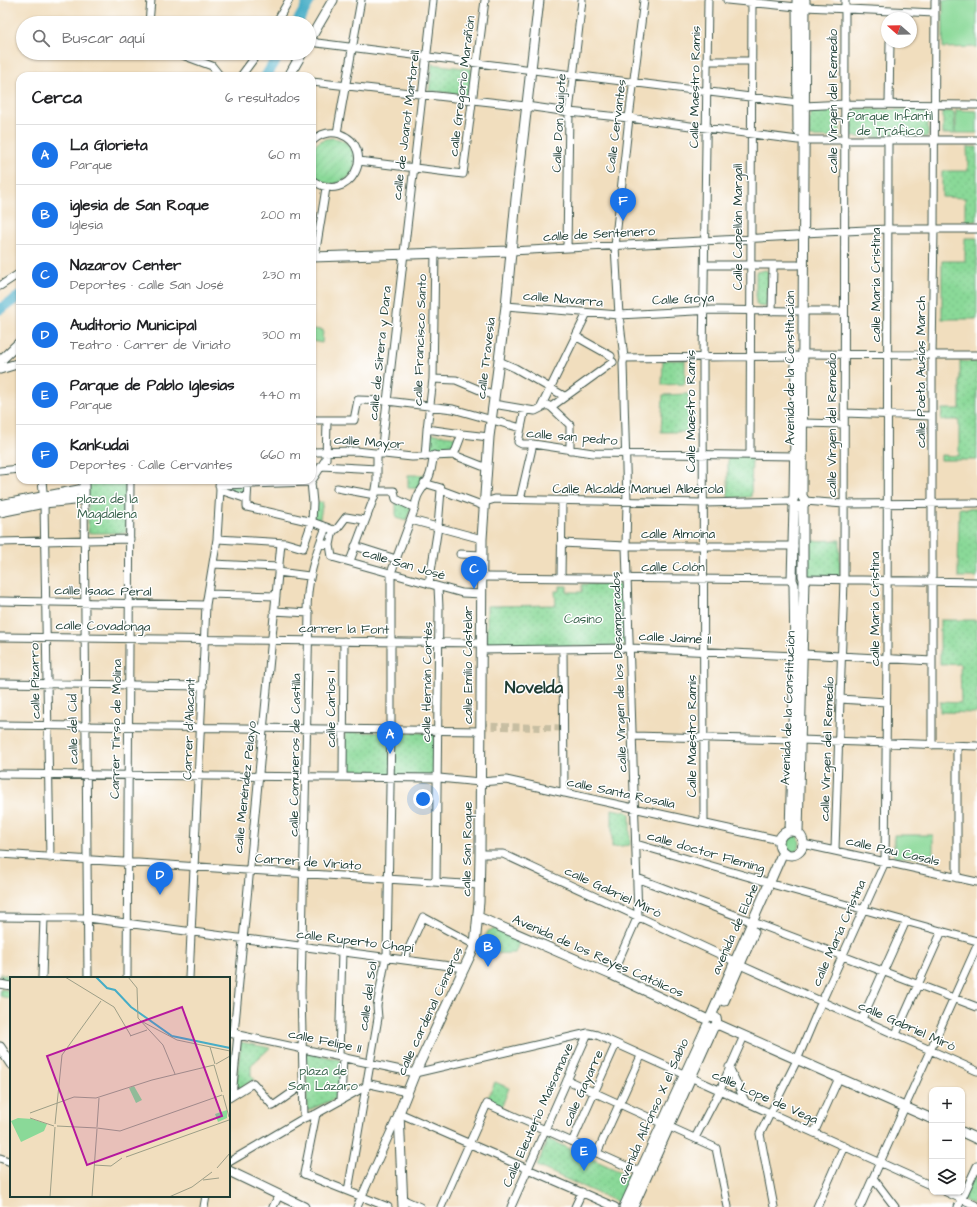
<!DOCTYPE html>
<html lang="es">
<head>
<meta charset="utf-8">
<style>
  body { margin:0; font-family:"Architects Daughter",sans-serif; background:#f2f2f2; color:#202124 }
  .controls { position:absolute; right:12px; bottom:12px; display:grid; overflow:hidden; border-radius:8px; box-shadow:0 1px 3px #0004 }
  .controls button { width:36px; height:36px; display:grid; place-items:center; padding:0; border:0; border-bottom:1px solid #e0e0e0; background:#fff; color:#202124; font:20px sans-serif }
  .compass { position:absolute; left:881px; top:12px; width:36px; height:36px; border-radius:50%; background:#fff; box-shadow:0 1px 3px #0004; rotate:290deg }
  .you { position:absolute; left:423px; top:799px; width:14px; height:14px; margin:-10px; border:3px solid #fff; border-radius:50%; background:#1a73e8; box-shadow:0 0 0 6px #1a73e833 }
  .badge { display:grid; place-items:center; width:26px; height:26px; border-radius:50%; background:#1a73e8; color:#fff; font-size:13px; font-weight:700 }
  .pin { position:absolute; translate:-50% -33px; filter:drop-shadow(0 1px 2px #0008) }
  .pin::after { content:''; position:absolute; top:21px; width:14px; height:12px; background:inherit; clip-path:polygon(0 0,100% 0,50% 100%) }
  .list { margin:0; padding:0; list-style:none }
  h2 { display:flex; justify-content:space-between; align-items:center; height:52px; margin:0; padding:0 16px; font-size:17px }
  h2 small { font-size:13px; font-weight:400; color:#757577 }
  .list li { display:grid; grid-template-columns:26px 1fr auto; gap:12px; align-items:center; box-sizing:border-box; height:60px; padding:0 16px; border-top:1px solid #e0e0e0 }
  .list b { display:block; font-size:15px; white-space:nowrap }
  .list p { margin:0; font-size:13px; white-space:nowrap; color:#757577 }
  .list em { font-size:13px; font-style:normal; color:#757577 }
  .icon { flex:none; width:22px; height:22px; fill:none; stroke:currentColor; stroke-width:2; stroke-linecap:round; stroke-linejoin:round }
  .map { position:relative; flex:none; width:977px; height:1207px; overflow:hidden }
  .search { position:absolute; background:#fff; box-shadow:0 1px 3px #0004; left:16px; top:16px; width:300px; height:44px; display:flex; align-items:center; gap:10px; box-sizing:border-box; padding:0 14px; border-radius:22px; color:#757577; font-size:15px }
  .panel { position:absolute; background:#fff; box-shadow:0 1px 3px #0004; left:16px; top:72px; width:300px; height:412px; border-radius:12px }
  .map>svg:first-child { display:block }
  .grass { fill:#8ad998; stroke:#548b66 }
  .park { fill:url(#park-dots); stroke:#548b66 }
  .garden { fill:url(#garden-furrows); stroke:#548b66 }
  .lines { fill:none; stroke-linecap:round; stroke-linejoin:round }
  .river { stroke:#47adc6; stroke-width:11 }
  .street-tunnel { stroke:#c7bea2; stroke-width:7; stroke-dasharray:7 3.5; stroke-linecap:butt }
  .street-casing { stroke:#3e5549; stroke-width:9 }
  .secondary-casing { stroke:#3e5549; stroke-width:11 }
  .street { stroke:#fff; stroke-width:7 }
  .secondary { stroke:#fff; stroke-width:9 }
  .labels { text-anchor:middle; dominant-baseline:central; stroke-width:3; stroke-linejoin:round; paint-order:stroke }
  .street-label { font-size:13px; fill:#1f3d34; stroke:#fff }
  .park-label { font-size:13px; fill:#3a644d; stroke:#fff }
  .district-label { font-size:17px; font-weight:bold; fill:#1f3d34; stroke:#fff }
  .inset-river { fill:none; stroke:#47adc6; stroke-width:2 }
  .inset-road { fill:none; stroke:#9d9e87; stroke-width:1 }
  .view { fill:#b5179e; fill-opacity:0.15; stroke:#b5179e; stroke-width:2 }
  .inset-edge { fill:none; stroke:#1f3d34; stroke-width:2 }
</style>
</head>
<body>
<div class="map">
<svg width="977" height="1207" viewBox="0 0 977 1207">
  <defs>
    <pattern id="park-dots" width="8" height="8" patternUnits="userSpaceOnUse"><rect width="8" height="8" fill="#8ad998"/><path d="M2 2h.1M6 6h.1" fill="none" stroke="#77bb84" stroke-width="1.8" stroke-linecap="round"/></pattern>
    <pattern id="garden-furrows" width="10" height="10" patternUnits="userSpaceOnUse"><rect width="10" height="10" fill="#8ad998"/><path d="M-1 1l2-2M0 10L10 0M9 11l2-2" fill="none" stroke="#77bb84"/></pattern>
  </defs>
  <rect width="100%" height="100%" fill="#fff"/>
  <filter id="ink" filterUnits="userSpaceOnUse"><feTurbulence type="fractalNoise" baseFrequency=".025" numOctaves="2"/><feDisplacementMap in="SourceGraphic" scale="8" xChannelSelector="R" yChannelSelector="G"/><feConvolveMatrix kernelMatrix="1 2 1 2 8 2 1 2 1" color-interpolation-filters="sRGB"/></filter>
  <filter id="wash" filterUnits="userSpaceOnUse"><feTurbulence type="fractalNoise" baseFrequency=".012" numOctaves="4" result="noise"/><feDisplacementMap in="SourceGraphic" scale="16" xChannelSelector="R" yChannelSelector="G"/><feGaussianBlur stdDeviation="0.9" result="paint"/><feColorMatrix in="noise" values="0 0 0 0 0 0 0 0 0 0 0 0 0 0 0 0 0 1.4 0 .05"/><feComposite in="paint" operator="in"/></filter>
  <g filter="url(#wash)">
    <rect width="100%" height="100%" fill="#f1debe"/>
    <path class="grass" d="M943,0H977V47L943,48Z
      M956,110L977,111V133H956Z
      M312,329L323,330L322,343L312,341Z
      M780 843a10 10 0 1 1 20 0a10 10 0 1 1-20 0Z
      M894,835H933V857H894Z"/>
    <path class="park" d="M432,64L472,69L469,95L429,91Z
      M810,108L840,109V138L809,137Z
      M852,109L928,110V137H852Z
      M943,111L954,112L955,134H943Z
      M967,147H977V221H965V198L942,197V171H968Z
      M965,238H977V319H942V261H965Z
      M766,270L768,272L767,305L765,307L758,306L756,304V272Z
      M663,360H685V384L662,385Z
      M960,361L977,362V460H941V455L959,456V420H941L942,409H960Z
      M689,394V432H661L663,395Z
      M429,433L458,437L452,452L427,449Z
      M728,455H752L751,497L728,498Z
      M408,475H425L419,489L408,488Z
      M88,480H125L126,533H88Z
      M223,485H246L245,497L223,490Z
      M396,500L411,507L406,521L396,518Z
      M323,502L319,523L313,521L315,503Z
      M959,508L977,509V577H958Z
      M840,540V576L807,577V541Z
      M582,584H621L625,587L626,643L623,646L487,647V606L556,605L555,591H560V586H567V592H582Z
      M940,620H977V713L940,712V702L961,703L960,664L940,665Z
      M345,732L435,733L436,776L345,774Z
      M612,809L627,812L630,814V845L612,847Z
      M495,929L520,940L515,953L477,954L488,931Z
      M1,974L20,978H11V985L1,982Z
      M1,989L11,991V999L0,996Z
      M241,1042L270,1048L251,1065V1075L255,1079L240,1088L236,1086Z
      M306,1052L341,1060L339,1097L307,1111Z
      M495,1082L509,1088L502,1106L487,1100Z
      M548,1139L632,1177L619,1203L537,1166Z
      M977,1166V1206L961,1199Z"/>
    <path class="garden" d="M309 161a23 23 0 1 1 46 0a23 23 0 1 1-46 0Z"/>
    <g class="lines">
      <path class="river" d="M297,23L310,0
        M266,76L280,53
        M0,309L20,296"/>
    </g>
  </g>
  <g filter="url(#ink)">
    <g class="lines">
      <path class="street-tunnel" d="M481,726L563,728"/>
      <g class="street-casing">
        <path id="street" d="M727,0L797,7
          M805,7L935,13
          M149,23L151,0
          M276,23L289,0
          M310,39L317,43L798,103
          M177,53L212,66L220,76
          M707,61H752
          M241,76L258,53
          M312,82L526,106L569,112L629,118L798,140
          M889,104L890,42
          M804,106L845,104L977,105
          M337,133L361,0
          M804,140H977
          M312,141C320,134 330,131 340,134C379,148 350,208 312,180
          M359,161L463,174L485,0
          M803,233L888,229H977
          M567,248L569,112L582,0
          M511,251L796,236
          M315,256L326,188
          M705,265H797
          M0,286L20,273
          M506,306L619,315L713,310L797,311
          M772,311L773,266
          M803,311H844
          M577,337L611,356
          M802,354L977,355
          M624,358L796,356
          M499,361L515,368L564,396
          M433,379L456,380L494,396
          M493,404L535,411L547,405L551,407L613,362
          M541,407L587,313
          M551,407L570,425V450
          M525,409L518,442L522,444H533L593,453L796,456
          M844,413L932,416
          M312,420H354L358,400L387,401L453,409L521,428
          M803,423L844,424
          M427,429L433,379L435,252
          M462,434L489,437
          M312,452L356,451L412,457L454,455L487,468
          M381,454L433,0
          M750,455L752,0
          M425,457L427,429L462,434L454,455
          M321,466L377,469
          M0,471L20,469
          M42,480L44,503L50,858
          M424,483L441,488V490L484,506
          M219,485L311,482
          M337,488L375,495
          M220,490L247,499V507L312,522L326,527
          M376,491H394L396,499L415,508
          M84,499L88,978
          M247,499L248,484
          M520,500L533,444
          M805,501L844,504L977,503
          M485,502L495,499L703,503L792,501
          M411,520L482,539
          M333,530L337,529L346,517L364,520
          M217,539L286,543L303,548L312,522L313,503L311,482L326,459L327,421
          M0,542L130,539
          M561,543L626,546H794
          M330,545L332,557L462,593L482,594
          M355,546L396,559
          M460,554L482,555
          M350,561L375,495L377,483V453
          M213,564L279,567
          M278,572L309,576
          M482,577L792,580
          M561,578L562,501
          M804,579L977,582
          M429,584L438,527L441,490
          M208,594L276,596
          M0,601L206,605
          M274,611L309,613L301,992L304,1118
          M307,613C307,580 314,558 326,527L333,530L330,545L320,543
          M0,637L481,643
          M563,649L564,793
          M481,650L630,648L795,656
          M803,654L932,661
          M0,683L203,686
          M840,699L886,702
          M0,725L481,731
          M633,736L793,740
          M800,740L977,746
          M932,745V355L934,229L935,0
          M0,774L439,778L480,782L506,780L779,840
          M343,777L344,641
          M704,823L703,357L708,0
          M636,844L770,883
          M803,844L977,882
          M835,850L844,580L845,0
          M0,854L479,885
          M480,854H503L734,961
          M637,878L977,1007
          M957,878V746
          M436,882L439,608L438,587
          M775,885L977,941
          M0,917L88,918L465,968
          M387,957L391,730V573L415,508C416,492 424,489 429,477C432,470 432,462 434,455
          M404,959L423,917L475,945
          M740,965L977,1071
          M612,975L638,916L626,546L627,502L623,363L624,358L619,315L615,246L629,118L644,0
          M42,978L44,917
          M127,978L130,480
          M189,978L206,605L217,539L220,490L219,480
          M0,984L11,986
          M862,1019L906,921
          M229,1033L415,1073L588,1033L597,1035L932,1186
          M234,1034L281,543
          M896,1034L942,931
          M339,1056L342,951
          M729,1067L745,1101
          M567,1080L716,1148L728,1207
          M232,1096L238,1034
          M229,1098L253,1083L273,1106L303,1085
          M341,1100L343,1057
          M316,1114L304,1174L388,1207
          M814,1133L839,1078
          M695,1138L720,1090L744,1036
          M572,1142L616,1044
          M597,1153L641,1056
          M0,1158L11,1162
          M229,1162L304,1118L316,1114L370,1084L407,1092
          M873,1178L895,1207
          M348,1191L378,1018L377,1006L386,956
          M946,1192L977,1206
          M402,1199L420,1207
          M204,1207L206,1196
          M273,1207L279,1195
          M357,1207L399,1113L615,1207
          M441,1207L487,1104L644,1174
          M511,1207L588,1033
          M575,1207L582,1192
          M774,1207L760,1134L797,1060L822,1001L885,862L887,658L888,140
          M817,1207L844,1146
          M860,1207L977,946
          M958,1207L977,1166"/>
      </g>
      <g class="secondary-casing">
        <path id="secondary" d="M797,0L798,131
          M309,41L333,0
          M289,76L302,53
          M312,257L511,251
          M0,361L20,342
          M796,363L794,497L792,502L796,507L803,506
          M0,369L20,363
          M0,505L84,489
          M0,512L44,503L84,499V480
          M779 843a12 12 0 1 1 24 0a12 12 0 1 1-24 0Z
          M790,831L795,656L794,585L792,580L794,506
          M798,833L804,579L803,576V506L805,501L802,496L805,0
          M478,917L612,975L706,1019
          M724,1001L754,932
          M711,1016L783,852
          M717,1024L932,1119
          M0,1047L11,1064
          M962,1132L977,1139
          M229,1171L304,1207
          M403,1207L399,1113L415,1073L475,945L479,902L480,854L482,539L489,437L506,306L516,199L539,0
          M624,1207L707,1026
          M633,1207L713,1028L717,1024L716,1018L711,1016"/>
      </g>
      <use href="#street" class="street"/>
      <use href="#secondary" class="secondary"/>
    </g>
  </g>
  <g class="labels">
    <g class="street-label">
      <text transform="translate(462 86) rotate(-83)">calle Gregorio Marañón</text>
      <text transform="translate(695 87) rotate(-89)">Calle Maestro Ramis</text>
      <text transform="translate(833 101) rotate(-90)">calle Virgen del Remedio</text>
      <text transform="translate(559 123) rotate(-87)">Calle Don Quijote</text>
      <text transform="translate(406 125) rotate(-83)">calle de Joanot Martorell</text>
      <text transform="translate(616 126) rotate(-83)">Calle Cervantes</text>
      <text transform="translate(738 227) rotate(-90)">Calle Capellán Margall</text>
      <text transform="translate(599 234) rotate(-3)">calle de Sentenero</text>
      <text transform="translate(876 285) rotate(-90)">calle María Cristina</text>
      <text transform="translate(563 299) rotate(5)">calle Navarra</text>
      <text transform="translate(683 299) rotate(-3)">Calle Goya</text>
      <text transform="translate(420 340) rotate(-88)">calle Francisco Santo</text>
      <text transform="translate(380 353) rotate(-84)">calle de Sirera y Dara</text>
      <text transform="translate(486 358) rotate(-83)">calle Travesía</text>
      <text transform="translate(790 368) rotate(-90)">Avenida de la Constitución</text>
      <text transform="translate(921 372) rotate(-90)">calle Poeta Ausías March</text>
      <text transform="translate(691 411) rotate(-90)">Calle Maestro Ramis</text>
      <text transform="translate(832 425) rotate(-90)">calle Virgen del Remedio</text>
      <text transform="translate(572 437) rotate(5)">calle san pedro</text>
      <text transform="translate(369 442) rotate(4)">calle Mayor</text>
      <text x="638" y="489">Calle Alcalde Manuel Alberola</text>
      <text x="678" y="534">calle Almoina</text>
      <text transform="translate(404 564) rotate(16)">calle San José</text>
      <text x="673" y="567">calle Colón</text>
      <text transform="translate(103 591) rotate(1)">calle Isaac Peral</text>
      <text transform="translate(875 609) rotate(-90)">calle María Cristina</text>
      <text transform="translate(103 626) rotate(1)">calle Covadonga</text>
      <text transform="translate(344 629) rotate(1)">carrer la Font</text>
      <text transform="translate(675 638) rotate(3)">calle Jaime II</text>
      <text transform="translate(468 665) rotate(-90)">calle Emilio Castelar</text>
      <text transform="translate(619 672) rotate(-92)">calle Virgen de los Desamparados</text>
      <text transform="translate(35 681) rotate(-91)">calle Pizarro</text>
      <text transform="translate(427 682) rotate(-89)">calle Hernán Cortés</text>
      <text transform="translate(788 708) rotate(-88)">Avenida de la Constitución</text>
      <text transform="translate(331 709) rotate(-90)">calle Carlos I</text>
      <text transform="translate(73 729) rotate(-91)">calle del Cid</text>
      <text transform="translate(116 729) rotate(-89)">Carrer Tirso de Molina</text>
      <text transform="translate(189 729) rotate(-88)">Carrer d'Alacant</text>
      <text transform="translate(692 736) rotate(-90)">Calle Maestro Ramis</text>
      <text transform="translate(827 749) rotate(-88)">calle Virgen del Remedio</text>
      <text transform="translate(295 755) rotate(-89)">calle Comuneros de Castilla</text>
      <text transform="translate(245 787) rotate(-84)">calle Menéndez Pelayo</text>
      <text transform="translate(621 793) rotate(12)">calle Santa Rosalía</text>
      <text transform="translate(467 849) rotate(-89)">calle San Roque</text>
      <text transform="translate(893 851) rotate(13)">calle Pau Casals</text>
      <text transform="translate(706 852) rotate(16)">calle doctor Fleming</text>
      <text transform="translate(308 862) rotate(4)">Carrer de Viriato</text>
      <text transform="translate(613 892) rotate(25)">calle Gabriel Miró</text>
      <text transform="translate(735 929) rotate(-66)">avenida de Elche</text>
      <text transform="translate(839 933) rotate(-66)">calle María Cristina</text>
      <text transform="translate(355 941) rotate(7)">calle Ruperto Chapí</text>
      <text transform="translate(598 956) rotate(24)">Avenida de los Reyes Católicos</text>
      <text transform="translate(368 996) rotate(-82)">calle del Sol</text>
      <text transform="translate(430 1011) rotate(-65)">calle cardenal Cisneros</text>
      <text transform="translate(907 1026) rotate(24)">calle Gabriel Miró</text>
      <text transform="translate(325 1041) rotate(12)">calle Felipe II</text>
      <text transform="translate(583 1088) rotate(-66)">calle Gayarre</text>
      <text transform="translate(765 1097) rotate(24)">calle Lope de Vega</text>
      <text transform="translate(653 1111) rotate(-66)">avenida Alfonso X el Sabio</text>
      <text transform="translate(538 1115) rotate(-66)">Calle Eleuterio Maisonnave</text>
    </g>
    <g class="park-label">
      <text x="890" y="116">Parque Infantil<tspan x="890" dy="15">de Tráfico</tspan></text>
      <text x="107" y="499">plaza de la<tspan x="107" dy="15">Magdalena</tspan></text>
      <text x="583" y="619">Casino</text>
      <text x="323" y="1071">plaza de<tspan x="323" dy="15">San Lázaro</tspan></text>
    </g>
    <g class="district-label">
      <text x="534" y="688">Novelda</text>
    </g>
  </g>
  <g transform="translate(10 977)">
    <rect width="220" height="220" fill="#f1debe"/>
    <path d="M217,133V141L208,145L205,137Z" fill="#8ad998"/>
    <path d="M124,109L132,123L126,126L119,111ZM8,141L22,142L37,147L34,154L11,165L1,144Z" fill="#8ad998"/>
    <path class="inset-river" d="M86,0L97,11L105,13L121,30L162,59L220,71"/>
    <path class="inset-road" d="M55,0L104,30L121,59M118,0L127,11L128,41L153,68L165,97M131,44L167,63L220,74M120,59L137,53M200,70L205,87M206,87L220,79M204,88L212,115M213,118L219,140M20,136L64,120L86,121L142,103L204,88M20,141L44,149M45,147L52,78L91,24M47,149L87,151M87,150L89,121M87,151L110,154L212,118M116,180L219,143M84,188L101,189L112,181M207,191L220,176M193,203L209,201M40,220L45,150M82,220L87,152M159,220L182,210L202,195"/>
    <path class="view" d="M172,30L212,139L77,188L37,79Z"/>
    <rect width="220" height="220" class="inset-edge"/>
  </g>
</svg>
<div class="controls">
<button>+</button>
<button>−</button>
<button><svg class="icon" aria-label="layers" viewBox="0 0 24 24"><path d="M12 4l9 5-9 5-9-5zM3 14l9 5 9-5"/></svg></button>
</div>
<svg class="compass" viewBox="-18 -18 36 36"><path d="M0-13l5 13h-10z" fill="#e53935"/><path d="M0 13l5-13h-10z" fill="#757577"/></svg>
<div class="you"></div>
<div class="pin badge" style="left:390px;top:754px">A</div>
<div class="pin badge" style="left:488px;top:967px">B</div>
<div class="pin badge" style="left:474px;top:589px">C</div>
<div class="pin badge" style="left:160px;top:895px">D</div>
<div class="pin badge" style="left:584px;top:1171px">E</div>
<div class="pin badge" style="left:623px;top:221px">F</div>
<div class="search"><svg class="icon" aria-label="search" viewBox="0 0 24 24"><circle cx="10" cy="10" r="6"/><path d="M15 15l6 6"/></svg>Buscar aquí</div>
<section class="panel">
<h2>Cerca<small>6 resultados</small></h2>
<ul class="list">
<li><span class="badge">A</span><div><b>La Glorieta</b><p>Parque</p></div><em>60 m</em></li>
<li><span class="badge">B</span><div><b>iglesia de San Roque</b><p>Iglesia</p></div><em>200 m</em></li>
<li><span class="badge">C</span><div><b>Nazarov Center</b><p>Deportes · calle San José</p></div><em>230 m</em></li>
<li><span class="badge">D</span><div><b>Auditorio Municipal</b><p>Teatro · Carrer de Viriato</p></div><em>300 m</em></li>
<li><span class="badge">E</span><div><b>Parque de Pablo Iglesias</b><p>Parque</p></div><em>440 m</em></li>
<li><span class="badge">F</span><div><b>Kankudai</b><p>Deportes · Calle Cervantes</p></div><em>660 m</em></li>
</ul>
</section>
</div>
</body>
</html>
